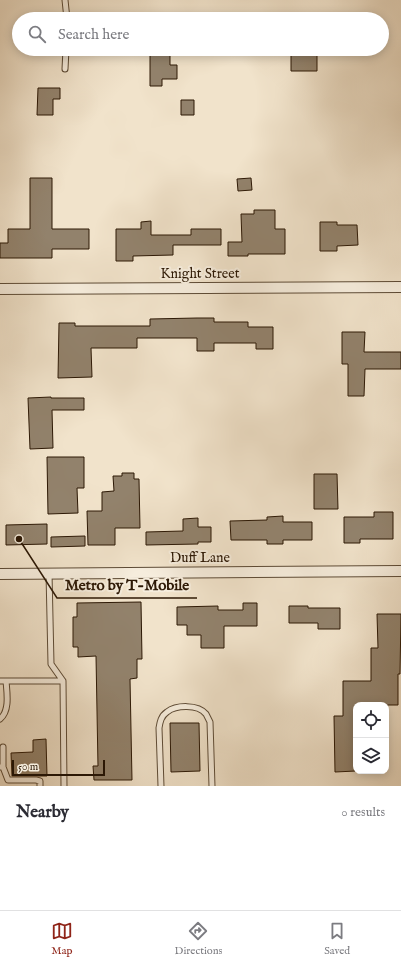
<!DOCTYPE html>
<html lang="en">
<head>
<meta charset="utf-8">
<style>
  body { margin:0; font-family:"IM FELL English",serif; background:#f7f7f7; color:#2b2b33 }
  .controls { position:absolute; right:12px; bottom:12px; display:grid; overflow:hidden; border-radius:8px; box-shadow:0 2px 10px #0003 }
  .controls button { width:36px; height:36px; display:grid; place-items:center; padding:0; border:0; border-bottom:1px solid #e1e1e2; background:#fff; color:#2b2b33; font:20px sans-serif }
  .scale { position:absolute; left:12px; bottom:10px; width:93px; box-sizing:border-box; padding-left:4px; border:2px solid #2c1805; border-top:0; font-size:11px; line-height:14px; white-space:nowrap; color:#2c1805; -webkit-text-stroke:3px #f6eddd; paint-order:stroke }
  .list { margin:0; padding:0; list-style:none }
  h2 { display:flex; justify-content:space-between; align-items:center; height:52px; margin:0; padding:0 16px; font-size:17px }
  h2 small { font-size:13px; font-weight:400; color:#7c7c81 }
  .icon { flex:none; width:22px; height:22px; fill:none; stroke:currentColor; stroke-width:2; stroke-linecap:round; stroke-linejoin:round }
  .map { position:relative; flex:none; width:401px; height:786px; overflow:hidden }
  .search { position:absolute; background:#fff; box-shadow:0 2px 10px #0003; left:12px; right:12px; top:12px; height:44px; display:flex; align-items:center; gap:10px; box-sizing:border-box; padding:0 14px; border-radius:22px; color:#7c7c81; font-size:15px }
  .sheet { height:124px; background:#fff }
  nav { display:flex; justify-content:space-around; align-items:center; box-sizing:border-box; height:56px; border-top:1px solid #e1e1e2; background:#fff; font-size:11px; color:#7c7c81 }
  nav a { display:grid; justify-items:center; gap:2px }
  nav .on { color:#8f2418 }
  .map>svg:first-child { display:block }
  .building { fill:#92826c; stroke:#2c1805 }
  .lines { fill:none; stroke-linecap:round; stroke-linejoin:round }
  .service-casing { stroke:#5d4b36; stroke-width:7 }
  .minor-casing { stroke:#5d4b36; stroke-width:12 }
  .service { stroke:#f6eddd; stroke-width:5 }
  .minor { stroke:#f6eddd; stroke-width:10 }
  .labels { text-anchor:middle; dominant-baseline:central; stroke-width:4; stroke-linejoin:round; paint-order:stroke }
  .street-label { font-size:14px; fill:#2c1805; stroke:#f6eddd }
  .leader { fill:none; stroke:#2c1805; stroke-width:1.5 }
  .callout-dot { fill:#2c1805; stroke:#f6eddd; stroke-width:1.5 }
  .callout-label { font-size:15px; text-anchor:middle; font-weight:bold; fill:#2c1805; stroke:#f6eddd; stroke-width:4; stroke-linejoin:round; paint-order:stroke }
</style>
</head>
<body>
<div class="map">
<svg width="401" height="786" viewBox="0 0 401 786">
  <rect width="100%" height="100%" fill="#f1e3cb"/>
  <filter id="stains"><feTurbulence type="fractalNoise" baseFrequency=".005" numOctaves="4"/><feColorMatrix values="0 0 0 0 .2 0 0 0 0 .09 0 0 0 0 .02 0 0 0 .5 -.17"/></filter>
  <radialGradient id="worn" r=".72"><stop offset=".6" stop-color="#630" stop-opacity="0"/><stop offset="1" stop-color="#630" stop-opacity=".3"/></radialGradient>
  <path class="building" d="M150,49H170V65H177V79H162V86H150Z
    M291,49H317V71H291Z
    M38,88H60V99H53V115H37Z
    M181,100H194V115H181Z
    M30,178H52V229H89V249H52V258H0V243H8V229H30Z
    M251,178L252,190L238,191L237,179Z
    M254,210H275V229H285V254H248V256H228V242H242L241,214H254Z
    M151,221V235H191V229H221V245H173V255L133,256V261H116V229H141V222Z
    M320,222H337V225H357L358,245L337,246V251H320Z
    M197,318H214V322H248V327H273V349H256V343H214V351H197V338H137V348H91L92,377L58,378L59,323H75V326H150V319Z
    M342,332H365L364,352H401V369H365L364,396H348V364H342Z
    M51,397V398H84V410H52L53,448L30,449L28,398Z
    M47,457H84V488H77L78,513L48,514Z
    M122,473H134V479H139L140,528H115V545H88L87,511H102V492L114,491L113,476H122Z
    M314,474H337L338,509H314Z
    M374,512H393V539H360V543H344V517H374Z
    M283,516V522H312V540H283V544H267V540H231L230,521L267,520V517Z
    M198,518V527H211V542H198V544L146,545V532L183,531V519Z
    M47,524V544L6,545V525Z
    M85,536V546L51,547V537Z
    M141,602L142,659H137V678L130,679L132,780H94L93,766H98L96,656L78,657V647H73V617H77V603Z
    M243,603H257V626H224V648H201V635H187V625H177V607L218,606V610H243Z
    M289,606H308V608H340V629H318V623H289Z
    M377,614H401L400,674H398V705H356V771L335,772L334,716H343V681H371V648H378Z
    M170,723H199L200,771L171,772Z
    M46,739L47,776H12L11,753L33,752V740Z"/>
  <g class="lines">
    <g class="service-casing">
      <path id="service" d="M65,0L67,19
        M65,69L66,49
        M49,573L51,664L63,681L64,786
        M0,681H63
        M0,719C10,711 7,693 6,681
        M0,767H3L8,780H36L40,781V786
        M3,767V747
        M161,786L159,728C160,722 161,716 167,712C176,705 198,704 206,714C207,716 209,720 210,722L212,786"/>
    </g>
    <g class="minor-casing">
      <path id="minor" d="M0,289L401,287
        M0,574L401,571"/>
    </g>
    <use href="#service" class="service"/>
    <use href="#minor" class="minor"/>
  </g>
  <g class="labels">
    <g class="street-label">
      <text x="200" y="274">Knight Street</text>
      <text x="200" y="558">Duff Lane</text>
    </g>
  </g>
  <path class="leader" d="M19 539L57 598H197"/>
  <circle class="callout-dot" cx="19" cy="539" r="4"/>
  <g class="callout-label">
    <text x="127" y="590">Metro by T-Mobile</text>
  </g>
  <rect width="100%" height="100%" filter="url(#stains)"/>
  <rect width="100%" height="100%" fill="url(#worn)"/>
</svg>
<div class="controls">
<button><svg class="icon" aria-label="locate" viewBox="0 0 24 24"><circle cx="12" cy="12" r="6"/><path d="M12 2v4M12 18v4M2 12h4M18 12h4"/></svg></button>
<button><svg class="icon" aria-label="layers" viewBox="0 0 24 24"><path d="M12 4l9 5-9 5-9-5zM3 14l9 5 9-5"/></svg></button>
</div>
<div class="scale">50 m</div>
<div class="search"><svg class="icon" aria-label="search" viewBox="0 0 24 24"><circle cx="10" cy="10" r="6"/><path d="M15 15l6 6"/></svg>Search here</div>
</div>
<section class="sheet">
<h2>Nearby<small>0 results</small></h2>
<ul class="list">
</ul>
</section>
<nav>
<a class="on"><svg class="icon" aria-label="map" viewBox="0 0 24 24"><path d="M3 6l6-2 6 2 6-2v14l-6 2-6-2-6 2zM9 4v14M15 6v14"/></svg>Map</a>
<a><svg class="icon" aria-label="directions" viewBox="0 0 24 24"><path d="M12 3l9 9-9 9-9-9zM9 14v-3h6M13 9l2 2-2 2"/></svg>Directions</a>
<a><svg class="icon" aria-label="saved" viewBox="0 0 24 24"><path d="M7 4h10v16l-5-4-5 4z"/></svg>Saved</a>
</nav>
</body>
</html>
